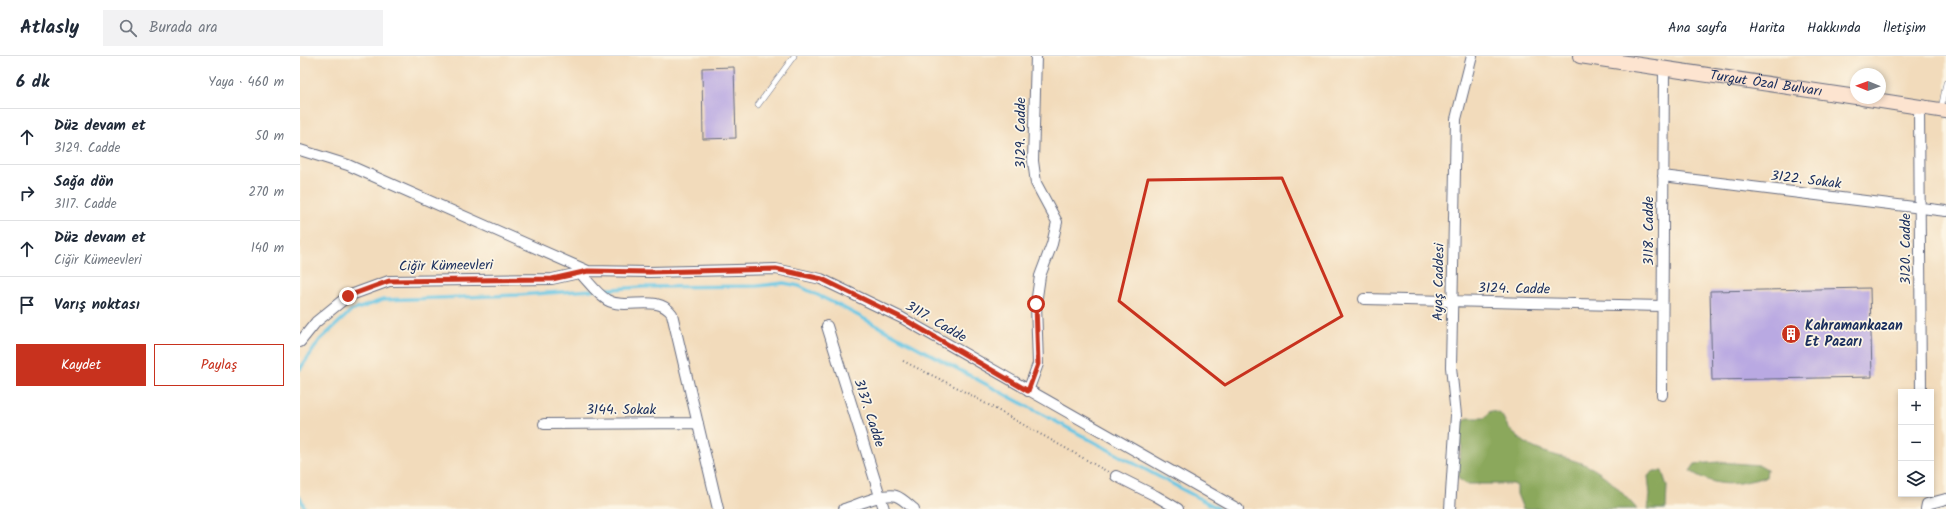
<!DOCTYPE html>
<html lang="tr">
<head>
<meta charset="utf-8">
<style>
  body { margin:0; font-family:Kalam,sans-serif; background:#f2f2f3; color:#1f2937 }
  .controls { position:absolute; right:12px; bottom:12px; display:grid; overflow:hidden; border-radius:0px; box-shadow:0 2px 6px #0003 }
  .controls button { width:36px; height:36px; display:grid; place-items:center; padding:0; border:0; border-bottom:1px solid #e0e1e3; background:#fff; color:#1f2937; font:20px sans-serif }
  .compass { position:absolute; left:1550px; top:12px; width:36px; height:36px; border-radius:50%; background:#fff; box-shadow:0 2px 6px #0003; rotate:271deg }
  .stop { position:absolute; width:12px; height:12px; margin:-9px; border:3px solid #c8321e; border-radius:50%; background:#fff }
  .stop.end { background:#c8321e; border-color:#fff; box-shadow:0 1px 4px #0008 }
  .list { margin:0; padding:0; list-style:none }
  h2 { display:flex; justify-content:space-between; align-items:center; height:52px; margin:0; padding:0 16px; font-size:17px }
  h2 small { font-size:13px; font-weight:400; color:#747a83 }
  .list li { display:grid; grid-template-columns:26px 1fr auto; gap:12px; align-items:center; box-sizing:border-box; height:56px; padding:0 16px; border-top:1px solid #e0e1e3 }
  .list b { display:block; font-size:15px; white-space:nowrap }
  .list p { margin:0; font-size:13px; white-space:nowrap; color:#747a83 }
  .list em { font-size:13px; font-style:normal; color:#747a83 }
  .actions { display:flex; gap:8px; padding:12px 16px }
  .actions a { flex:1; padding:9px 0; border:1px solid #c8321e; border-radius:0px; text-align:center; font-size:14px; color:#c8321e }
  .actions .main { background:#c8321e; color:#fff }
  .icon { flex:none; width:22px; height:22px; fill:none; stroke:currentColor; stroke-width:2; stroke-linecap:round; stroke-linejoin:round }
  .map { position:relative; flex:none; width:1646px; height:453px; overflow:hidden }
  header { display:flex; align-items:center; gap:24px; box-sizing:border-box; height:56px; padding:0 20px; background:#fff; border-bottom:1px solid #e0e1e3 }
  header strong { font-size:19px }
  nav { display:flex; gap:22px; margin-inline-start:auto; font-size:14px }
  .search { width:280px; height:36px; background:#f2f2f3; display:flex; align-items:center; gap:10px; box-sizing:border-box; padding:0 14px; border-radius:0px; color:#747a83; font-size:15px }
  main { display:flex }
  aside { flex:1; background:#fff }
  .map>svg:first-child { display:block }
  .forest { fill:#8ba85b; stroke:#536c5c }
  .lines { fill:none; stroke-linecap:round; stroke-linejoin:round }
  .stream { stroke:#65c5e4; stroke-width:3.5 }
  .building { fill:#b9a9e2 }
  .lane-casing { stroke:#666b7f; stroke-width:6 }
  .street-casing { stroke:#666b7f; stroke-width:12 }
  .secondary-casing { stroke:#666b7f; stroke-width:16 }
  .path { stroke:#666b7f; stroke-width:2; stroke-dasharray:1 3; stroke-linecap:butt }
  .lane { stroke:#fff; stroke-width:5 }
  .street { stroke:#fff; stroke-width:10 }
  .secondary { stroke:#fde4d0; stroke-width:14 }
  .route { stroke:#c8321e; stroke-width:5 }
  .marked { fill:none; stroke:#c8321e; stroke-width:3; stroke-linejoin:round }
  .labels { text-anchor:middle; dominant-baseline:central; stroke-width:3.5; stroke-linejoin:round; paint-order:stroke }
  .street-label { font-size:14px; fill:#1b2f5e; stroke:#fcf5e5 }
  .poi-label { font-size:14px; font-weight:bold; fill:#1b2f5e; stroke:#fcf5e5; text-anchor:start }
</style>
</head>
<body>
<header>
<strong>Atlasly</strong>
<div class="search"><svg class="icon" aria-label="search" viewBox="0 0 24 24"><circle cx="10" cy="10" r="6"/><path d="M15 15l6 6"/></svg>Burada ara</div>
<nav><a>Ana sayfa</a><a>Harita</a><a>Hakkında</a><a>İletişim</a></nav>
</header>
<main>
<aside>
<h2>6 dk<small>Yaya · 460 m</small></h2>
<ul class="list">
<li><svg class="icon" aria-label="ahead" viewBox="0 0 24 24"><path d="M12 20V5M6 11l6-6 6 6"/></svg><div><b>Düz devam et</b><p>3129. Cadde</p></div><em>50 m</em></li>
<li><svg class="icon" aria-label="right" viewBox="0 0 24 24"><path d="M7 20v-9h11M14 6l5 5-5 5"/></svg><div><b>Sağa dön</b><p>3117. Cadde</p></div><em>270 m</em></li>
<li><svg class="icon" aria-label="ahead" viewBox="0 0 24 24"><path d="M12 20V5M6 11l6-6 6 6"/></svg><div><b>Düz devam et</b><p>Ciğir Kümeevleri</p></div><em>140 m</em></li>
<li><svg class="icon" aria-label="arrive" viewBox="0 0 24 24"><path d="M6 21V4h12l-3 4 3 4H6"/></svg><div><b>Varış noktası</b></div></li>
</ul>
<div class="actions"><a class="main">Kaydet</a><a>Paylaş</a></div>
</aside>
<div class="map">
<svg width="1646" height="453" viewBox="0 0 1646 453">
  <rect width="100%" height="100%" fill="#fcf5e5"/>
  <filter id="ink" filterUnits="userSpaceOnUse"><feTurbulence type="fractalNoise" baseFrequency=".025" numOctaves="2"/><feDisplacementMap in="SourceGraphic" scale="8" xChannelSelector="R" yChannelSelector="G"/><feConvolveMatrix kernelMatrix="1 2 1 2 8 2 1 2 1" color-interpolation-filters="sRGB"/></filter>
  <filter id="wash" filterUnits="userSpaceOnUse"><feTurbulence type="fractalNoise" baseFrequency=".012" numOctaves="4" result="noise"/><feDisplacementMap in="SourceGraphic" scale="16" xChannelSelector="R" yChannelSelector="G"/><feGaussianBlur stdDeviation="0.9" result="paint"/><feColorMatrix in="noise" values="0 0 0 0 0 0 0 0 0 0 0 0 0 0 0 0 0 1.4 0 .05"/><feComposite in="paint" operator="in"/></filter>
  <g filter="url(#wash)">
    <rect width="100%" height="100%" fill="#f2dbbb"/>
    <path class="forest" d="M1190,355C1204,357 1201,359 1207,369C1211,377 1223,385 1230,390C1247,399 1268,401 1286,409C1307,418 1321,436 1337,453H1223L1217,438V430L1213,428H1166L1159,423L1158,406L1162,391L1158,383V375L1162,367L1168,362H1185Z
      M1419,406L1460,409L1467,413L1466,421C1435,429 1419,433 1390,415L1395,408Z
      M1354,415H1362L1367,430L1366,453H1348L1350,439L1348,420Z"/>
    <g class="lines">
      <path class="stream" d="M298,234L342,231L457,230L484,227L499,230L542,251L919,453
        M0,313L20,284L51,255L83,244L218,239L292,234
        M0,441L5,453"/>
    </g>
    <g id="blocks">
      <path class="building" d="M434,11L436,82L403,83L402,12Z
        M1570,232L1572,321L1412,324L1410,235Z"/>
    </g>
  </g>
  <g filter="url(#ink)">
    <use href="#blocks" fill-opacity="0" stroke="#666b7f" stroke-width="1"/>
    <g class="lines">
      <g class="lane-casing">
        <path id="lane" d="M458,49L494,0
          M1641,53L1646,27"/>
      </g>
      <g class="street-casing">
        <path id="street" d="M1619,51L1621,336
          M0,94L48,109L288,215
          M1363,120L1646,155
          M280,217C288,225 297,238 307,244C326,255 357,237 372,258L418,453
          M1064,243L1362,250
          M527,270L584,453
          M0,286L16,266L48,240L89,225L252,223L288,215L349,216L476,213L521,223L602,262L938,453
          M728,335L738,308L736,248L740,220L752,188L757,166L736,127L733,105L736,0
          M1362,339L1364,12
          M244,368L398,367
          M816,420L856,440L878,453
          M544,453C557,449 585,436 596,440C602,442 609,449 614,453
          M1150,453L1156,359L1151,311L1156,63L1172,0
          M1626,453L1627,448L1646,443"/>
      </g>
      <g class="secondary-casing">
        <g id="secondary">
          <path id="s1" d="M1280,0L1556,41"/>
          <path d="M1562,42L1646,55"/>
        </g>
      </g>
      <path class="path" d="M603,305L658,332L808,416"/>
      <use href="#lane" class="lane"/>
      <use href="#street" class="street"/>
      <use href="#secondary" class="secondary"/>
    </g>
  </g>
  <g class="lines" filter="url(#ink)">
    <path class="route" d="M48,240L89,225L252,223L288,215L349,216L476,213L522,223L602,262L728,335L738,308L736,248"/>
  </g>
  <path class="marked" d="M982,122L1042,260L925,329L819,245L848,124Z"/>
  <defs>
    <g id="building-disc" transform="scale(1)"><circle r="9.5" fill="#c8321e" stroke="#fcf5e5"/><path d="M-4-6H4V6H1V3H-1V6H-4ZM-2.5-4.3h1.7v1.8h-1.7ZM.8-4.3h1.7v1.8H.8ZM-2.5-1h1.7V.8h-1.7ZM.8-1h1.7V.8H.8Z" fill="#fff"/></g>
  </defs>
  <g fill-rule="evenodd">
    <use href="#building-disc" x="1491" y="278"/>
  </g>
  <g class="labels">
    <g class="street-label">
      <text stroke="none"><textPath href="#s1" startOffset="188">Turgut Özal Bulvarı</textPath></text>
      <text transform="translate(721 77) rotate(-90)">3129. Cadde</text>
      <text transform="translate(1506 124) rotate(7)">3122. Sokak</text>
      <text transform="translate(1349 175) rotate(-90)">3118. Cadde</text>
      <text transform="translate(1606 193) rotate(-90)">3120. Cadde</text>
      <text transform="translate(146 210) rotate(-1)">Ciğir Kümeevleri</text>
      <text transform="translate(1139 226) rotate(-89)">Ayaş Caddesi</text>
      <text transform="translate(1214 233) rotate(1)">3124. Cadde</text>
      <text transform="translate(636 266) rotate(30)">3117. Cadde</text>
      <text x="321" y="354">3144. Sokak</text>
      <text transform="translate(569 357) rotate(72)">3137. Cadde</text>
    </g>
    <g class="poi-label">
      <text x="1505" y="270">Kahramankazan<tspan x="1505" dy="16">Et Pazarı</tspan></text>
    </g>
  </g>
</svg>
<div class="controls">
<button>+</button>
<button>−</button>
<button><svg class="icon" aria-label="layers" viewBox="0 0 24 24"><path d="M12 4l9 5-9 5-9-5zM3 14l9 5 9-5"/></svg></button>
</div>
<svg class="compass" viewBox="-18 -18 36 36"><path d="M0-13l5 13h-10z" fill="#e53935"/><path d="M0 13l5-13h-10z" fill="#747a83"/></svg>
<div class="stop" style="left:736px;top:248px"></div>
<div class="stop end" style="left:48px;top:240px"></div>
</div>
</main>
</body>
</html>
